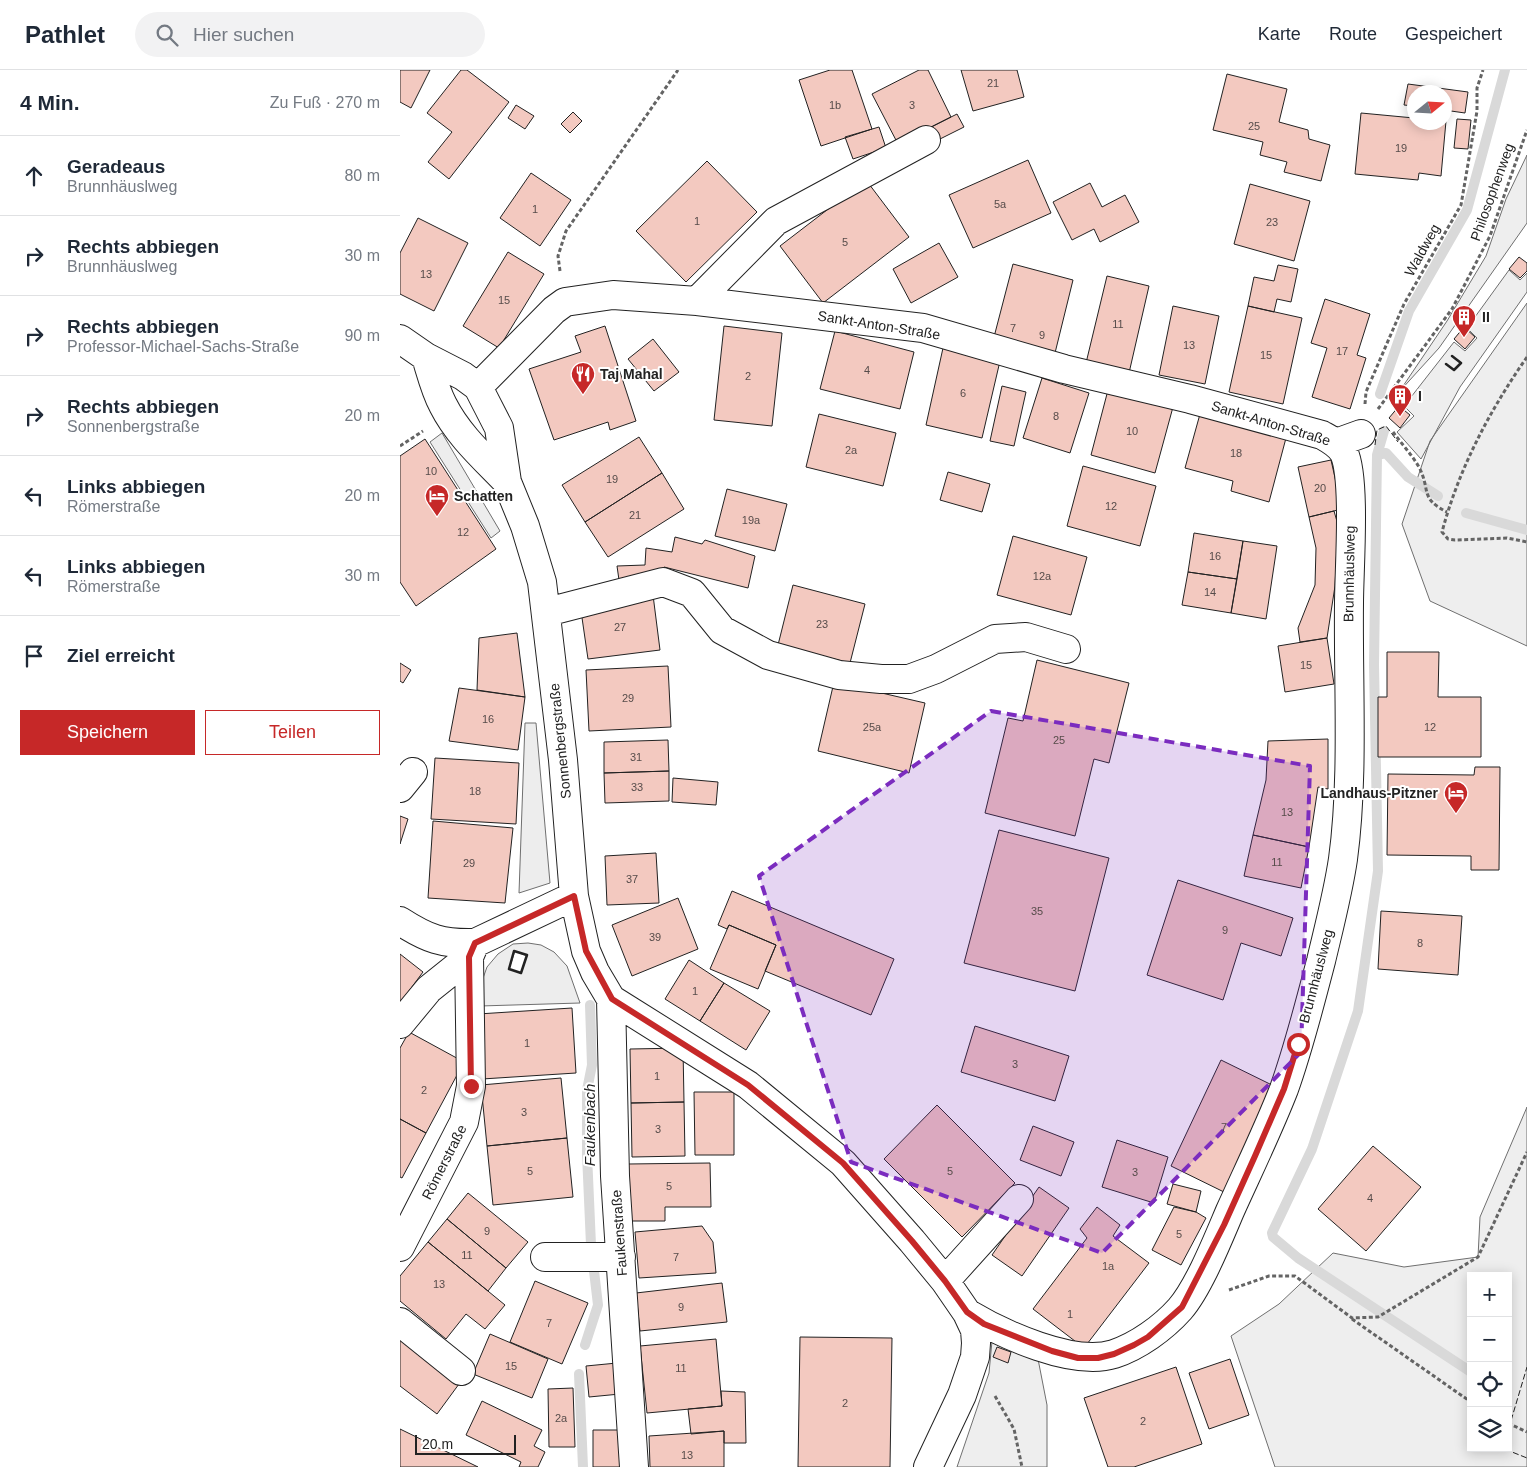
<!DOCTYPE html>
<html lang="de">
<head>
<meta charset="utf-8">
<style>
  body { margin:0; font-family:Arial,sans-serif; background:#f2f2f3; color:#1f2937 }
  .controls { position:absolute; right:15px; bottom:15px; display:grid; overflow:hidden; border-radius:0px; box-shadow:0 2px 12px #0003 }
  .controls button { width:45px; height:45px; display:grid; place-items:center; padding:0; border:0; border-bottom:1px solid #e0e1e3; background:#fff; color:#1f2937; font:25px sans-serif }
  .compass { position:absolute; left:1007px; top:15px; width:45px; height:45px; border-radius:50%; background:#fff; box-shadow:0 2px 12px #0003; rotate:72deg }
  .scale { position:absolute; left:15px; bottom:12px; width:101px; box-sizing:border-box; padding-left:5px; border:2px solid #222; border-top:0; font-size:14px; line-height:18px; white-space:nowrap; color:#222; -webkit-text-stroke:4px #fff; paint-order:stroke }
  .stop { position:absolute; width:15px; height:15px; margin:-11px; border:4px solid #c62828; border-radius:50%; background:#fff }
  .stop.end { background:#c62828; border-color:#fff; box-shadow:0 1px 5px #0008 }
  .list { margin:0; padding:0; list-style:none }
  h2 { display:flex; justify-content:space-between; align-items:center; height:65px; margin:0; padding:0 20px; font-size:21px }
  h2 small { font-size:16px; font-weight:400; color:#747a83 }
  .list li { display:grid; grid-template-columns:32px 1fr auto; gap:15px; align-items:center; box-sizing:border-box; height:80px; padding:0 20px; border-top:1px solid #e0e1e3 }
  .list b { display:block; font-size:19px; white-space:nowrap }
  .list p { margin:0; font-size:16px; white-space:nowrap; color:#747a83 }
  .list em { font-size:16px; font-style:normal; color:#747a83 }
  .actions { display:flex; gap:10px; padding:15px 20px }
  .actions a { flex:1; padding:11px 0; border:1px solid #c62828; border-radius:0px; text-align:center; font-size:18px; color:#c62828 }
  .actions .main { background:#c62828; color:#fff }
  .icon { flex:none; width:28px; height:28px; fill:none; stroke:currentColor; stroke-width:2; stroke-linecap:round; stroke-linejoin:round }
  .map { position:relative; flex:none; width:1127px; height:1397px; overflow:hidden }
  header { display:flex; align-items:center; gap:30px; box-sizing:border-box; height:70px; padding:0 25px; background:#fff; border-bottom:1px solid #e0e1e3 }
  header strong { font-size:24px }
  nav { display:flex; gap:28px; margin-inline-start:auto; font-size:18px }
  .search { width:350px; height:45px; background:#f2f2f3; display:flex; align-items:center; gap:12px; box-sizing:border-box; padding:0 18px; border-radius:28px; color:#747a83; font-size:19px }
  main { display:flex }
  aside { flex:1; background:#fff }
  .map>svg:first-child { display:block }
  .green { fill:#eee; stroke:#6f6f6f; fill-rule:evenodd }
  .parking { fill:#ededed; stroke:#6f6f6f; fill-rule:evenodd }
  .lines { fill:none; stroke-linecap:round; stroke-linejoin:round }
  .stream { stroke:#d9d9d9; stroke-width:10 }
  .building { fill:#f3c9c0; stroke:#222 }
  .minor-casing { stroke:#222; stroke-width:30 }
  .path { stroke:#646464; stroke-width:3; stroke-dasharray:4 2.5; stroke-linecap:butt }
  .minor { stroke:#fff; stroke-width:28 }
  .fence { stroke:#222; stroke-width:1; stroke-dasharray:6 2.5; stroke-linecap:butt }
  .wall { stroke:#222; stroke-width:2.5 }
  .route { stroke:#c62828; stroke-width:6 }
  .marked { fill:#7b2cbf; fill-opacity:0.2; stroke:#7b2cbf; stroke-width:4; stroke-dasharray:10 6; stroke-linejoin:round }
  .labels { text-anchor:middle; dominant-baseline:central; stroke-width:4; stroke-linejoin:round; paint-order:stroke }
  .number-label { font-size:11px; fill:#564c4a }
  .street-label { font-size:14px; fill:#222; stroke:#fff }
  .poi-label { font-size:14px; font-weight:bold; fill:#222; stroke:#fff; text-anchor:start }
  .water-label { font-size:15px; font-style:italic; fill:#222; stroke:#fff }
</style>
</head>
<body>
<header>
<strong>Pathlet</strong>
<div class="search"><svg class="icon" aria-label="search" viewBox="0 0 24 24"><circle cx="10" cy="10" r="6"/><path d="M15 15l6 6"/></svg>Hier suchen</div>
<nav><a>Karte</a><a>Route</a><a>Gespeichert</a></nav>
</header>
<main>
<aside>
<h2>4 Min.<small>Zu Fuß · 270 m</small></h2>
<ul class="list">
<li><svg class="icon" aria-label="ahead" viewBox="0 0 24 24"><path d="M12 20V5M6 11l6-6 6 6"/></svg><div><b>Geradeaus</b><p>Brunnhäuslweg</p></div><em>80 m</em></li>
<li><svg class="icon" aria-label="right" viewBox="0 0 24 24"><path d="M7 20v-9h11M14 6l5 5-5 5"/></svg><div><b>Rechts abbiegen</b><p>Brunnhäuslweg</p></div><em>30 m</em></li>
<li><svg class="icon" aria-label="right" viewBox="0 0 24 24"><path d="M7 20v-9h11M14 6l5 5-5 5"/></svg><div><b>Rechts abbiegen</b><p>Professor-Michael-Sachs-Straße</p></div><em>90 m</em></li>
<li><svg class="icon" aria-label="right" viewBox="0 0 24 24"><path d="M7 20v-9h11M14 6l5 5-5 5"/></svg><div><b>Rechts abbiegen</b><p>Sonnenbergstraße</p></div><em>20 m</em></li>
<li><svg class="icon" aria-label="left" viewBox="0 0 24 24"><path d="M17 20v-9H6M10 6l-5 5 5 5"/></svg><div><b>Links abbiegen</b><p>Römerstraße</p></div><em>20 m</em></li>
<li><svg class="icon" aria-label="left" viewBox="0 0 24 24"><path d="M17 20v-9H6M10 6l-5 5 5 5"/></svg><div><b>Links abbiegen</b><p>Römerstraße</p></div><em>30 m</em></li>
<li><svg class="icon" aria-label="arrive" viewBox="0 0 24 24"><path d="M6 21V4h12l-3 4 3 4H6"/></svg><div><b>Ziel erreicht</b></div></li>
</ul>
<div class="actions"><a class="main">Speichern</a><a>Teilen</a></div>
</aside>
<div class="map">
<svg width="1127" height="1397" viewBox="0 0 1127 1397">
  <rect width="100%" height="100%" fill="#fff"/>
  <path class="green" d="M1127,85V153L1039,278L999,322L1047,251L1086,186L1106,129Z
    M1109,200L1120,210L1127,203V222L1060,317L1021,389L997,362L1014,346L1004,336L1054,272L1065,281L1077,268L1067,258Z
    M1127,233V576L1030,531L1002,454L1030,371Z
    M1127,1037V1397H875L831,1266L879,1234L933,1183L1004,1197L1078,1187L1080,1147ZM1071,1206H1108V1378H1071Z
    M592,1271L638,1289L647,1335V1397H557L589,1303Z"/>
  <path class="parking" d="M42,363L100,461L91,468L30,372Z
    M125,653H136L150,813L119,823Z
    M128,873L141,875L154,882L167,896L180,933L80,936L82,911L87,897L98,884L113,874ZM115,881L127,886L121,903L109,899Z"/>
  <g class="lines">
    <path class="stream" d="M980,324L1009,241L1067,140L1105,0
      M984,361L977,385L974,595L978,801L958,941L912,1079L872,1163L873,1167L898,1188L1071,1302
      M977,385L986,383L1008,407L1038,426
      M1066,443L1127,460
      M190,935L192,995L187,1020V1084L191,1175
      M185,1275L198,1235L194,1201
      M179,1304L183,1397"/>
  </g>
  <path class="building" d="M0,0H30L11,38L0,32Z
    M61,0H67L109,32L49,109L28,92L52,62L27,43Z
    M430,0H452L472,59L421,76L399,10Z
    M519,0H528L551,47L498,74L472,24Z
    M561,0H617L624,27L573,41Z
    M827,4L887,19L879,52L908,60L909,69L930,75L921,111L884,102L887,92L860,85L863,72L813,60Z
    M1008,14L1068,22L1065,43L1044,40V22H1014V36L1004,35Z
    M116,35L134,46L125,59L108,48Z
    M173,42L182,51L170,63L161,54Z
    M961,43L1014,48V52L1046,51L1041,106L1019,103L1018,110L955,104Z
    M557,44L564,57L534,72L527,59Z
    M1057,49L1071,50L1068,79L1054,78Z
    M479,57L486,78L453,89L445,67Z
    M628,90L651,143L573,178L549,125Z
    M307,91L357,142L286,212L236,161Z
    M131,103L171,130L140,176L100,148Z
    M466,110L509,167L423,233L380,176Z
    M690,113L702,137L725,125L739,152L700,172L694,159L672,170L653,132Z
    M850,114L910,131L894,191L834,174Z
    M18,148L68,173L34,241L0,224V183Z
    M539,173L558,207L511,233L493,199Z
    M108,182L144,204L99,278L63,256Z
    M1119,187L1127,193V201L1120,208L1109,199Z
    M613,194L673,210L655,283L594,267Z
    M878,195L898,199L891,232L877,229L874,242L848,236L854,207L874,211Z
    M707,206L749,216L729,303L686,293Z
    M925,229L970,244L957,285L966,288L950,339L912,327L927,278L911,273Z
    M773,236L819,246L805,314L759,305Z
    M848,236L902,248L883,334L829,322Z
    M205,256L236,351L210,360L208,352L154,370L129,299L181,282L175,266Z
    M324,256L382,263L372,356L314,350Z
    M1064,257L1075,267L1065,279L1054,269Z
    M435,261L514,282L500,339L420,319Z
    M253,269L279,302L254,321L228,289Z
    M543,278L600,291L582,368L526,355Z
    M642,308L689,323L670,383L623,368Z
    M602,316L626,322L614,376L590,371Z
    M708,320L773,337L755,403L691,385Z
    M999,336L1010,345L1000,358L989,348Z
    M419,344L496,363L483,416L406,397Z
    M800,344L886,368L869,432L831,421L833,411L785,398Z
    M239,367L262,403L185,452L162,415Z
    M25,369L96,479L16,536L0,512V386Z
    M931,390L942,439L909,447L898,397Z
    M683,396L756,416L740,476L667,456Z
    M548,402L590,414L582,442L540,430Z
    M262,403L284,439L208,487L185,452Z
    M327,419L387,434L375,481L315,466Z
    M934,441L938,455L935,516L927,568L900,572L898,558L915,515L916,478L909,447Z
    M794,463L843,471L837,509L788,502Z
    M613,466L687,487L671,545L597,525Z
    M275,467L302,474L305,470L355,486L348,518L264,497L263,505L219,510L217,496L245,495L246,478L272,482Z
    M843,471L877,476L866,549L831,543Z
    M788,502L837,509L831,543L782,535Z
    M393,515L465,534L450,593L378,575Z
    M253,525L260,580L188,589L180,534Z
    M117,563L125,627L77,620L79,568Z
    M927,568L934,614L885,622L878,576Z
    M987,582H1039L1038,627H1081V687H978V627H987Z
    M637,590L729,613L709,693L694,689L675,766L585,743L608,648L623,651Z
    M0,593L11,600L3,613L0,611Z
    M268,596L271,657L189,661L186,600Z
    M434,612L525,633L509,703L418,681Z
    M59,618L125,627L118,680L49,671Z
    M928,669V719L918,717L909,777L853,765L866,710L868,671Z
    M268,670L269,701L204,703V672Z
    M35,688L119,693L116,754L31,749Z
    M1075,697H1100L1099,800H1071V786L987,785L988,704L1074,705Z
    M269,701V731L205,733L204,703Z
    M273,708L318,712L316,735L272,732Z
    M0,746L8,749L0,774Z
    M33,751L113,758L105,833L28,828Z
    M599,760L709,788L675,921L564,893Z
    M853,765L909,777L901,818L844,806Z
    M256,783L259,833L207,835L205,786Z
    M778,810L893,848L881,886L841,873L823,930L747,905Z
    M332,821L494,889L471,945L365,901L376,875L329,855L327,859L318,855Z
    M278,828L298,879L232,906L212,855Z
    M981,841L1062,846L1058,905L978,899Z
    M329,855L376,875L358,919L310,899Z
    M0,884L23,902L0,933Z
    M289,890L324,913L300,951L265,929Z
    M324,913L370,941L346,980L300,951Z
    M172,938L176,1003L82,1009L78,944Z
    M575,956L669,986L655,1031L561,1002Z
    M9,962L64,992L26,1063L0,1049V978Z
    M283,978L284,1032L231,1033L230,979Z
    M821,990L876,1017L826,1123L771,1096Z
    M161,1008L167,1068L87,1076L81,1015Z
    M294,1022H334V1085H295Z
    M284,1032L285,1086L232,1087L231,1033Z
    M537,1035L615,1113L562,1167L484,1089Z
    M0,1049L26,1063L2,1108L0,1107Z
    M633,1056L674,1072L661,1106L620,1090Z
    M167,1068L173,1127L93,1135L87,1076Z
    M717,1070L768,1087L754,1133L702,1117Z
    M973,1076L1021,1117L966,1181L918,1139Z
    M310,1093L311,1137H265V1151H228V1094Z
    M773,1114L801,1121L796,1142L767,1134Z
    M639,1117L669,1138L622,1206L592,1185Z
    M68,1123L128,1172L106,1198L47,1149Z
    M697,1137L720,1155L713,1166L749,1193L684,1278L633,1239L687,1168L680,1159Z
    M774,1137L796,1142L806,1148L781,1195L752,1180Z
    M47,1149L106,1198L88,1221L28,1172Z
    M302,1156L313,1172L316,1203L239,1208L235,1162Z
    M28,1172L105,1235L85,1259L66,1244L46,1269L0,1231V1206Z
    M135,1211L188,1233L162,1294L110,1272Z
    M322,1213L327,1252L240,1261L236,1223Z
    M90,1264L148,1289L132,1328L73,1304Z
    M400,1267L492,1268L490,1397H398Z
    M0,1269L59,1314L37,1344L0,1316Z
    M316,1269L322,1336L247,1343L240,1276Z
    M597,1277L611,1282L608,1293L593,1287Z
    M830,1289L849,1345L809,1359L789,1303Z
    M217,1293L220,1324L189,1327L186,1296Z
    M776,1297L802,1374L734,1397H708L684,1328Z
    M173,1318L175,1377H149L148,1319Z
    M321,1321L345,1322L346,1373H324V1361L291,1364L288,1339L322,1336Z
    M82,1331L142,1360L134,1376L145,1382L138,1397H119L121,1392L66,1365Z
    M0,1359L78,1397H0Z
    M193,1360H224V1397H193Z
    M324,1361V1397H250L249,1366Z"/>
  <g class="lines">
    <g class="minor-casing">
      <path id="minor" d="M297,231L376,151L526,70
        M0,269L26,287L63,306L78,317L99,358L107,412L125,456L142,512L163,690L174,826L186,881L195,902L211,929L348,1015L443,1093L512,1171L545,1211L567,1243L575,1260L576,1273L575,1287L562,1325L528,1397
        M26,287C31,303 35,320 43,335C58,365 84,388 107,412
        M78,317L154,240L165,232L213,225L297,231L523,258L664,299L790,329L922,365C931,370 939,374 944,383C956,409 949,501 949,533C948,616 954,708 943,789C938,823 929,857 921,891C910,933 899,977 884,1019C868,1060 848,1101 830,1141C818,1169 799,1217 780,1239C763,1258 738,1276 714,1284C673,1297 602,1264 567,1243
        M936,373L961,364
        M147,542L263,512L292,523L322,560L368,585L439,605L481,609H509L536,599L595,569L626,567L666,579
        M0,718L13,702
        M0,851C28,869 42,874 75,873
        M211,929L215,1106L234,1397
        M0,954L29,919L69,887
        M0,1177L64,1052L71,1016L69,887L75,873L174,826
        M145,1187H221
        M545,1211L619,1129
        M0,1252L61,1301"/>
    </g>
    <path class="path" d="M160,201L158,186L166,161L278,0
      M1127,287C1090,340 1059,398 1042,462L1048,469L1055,470L1107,468L1127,472
      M965,334L966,322L1004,234L1061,135L1077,41V18L1083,0
      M978,339L1052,239L1090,166L1127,60
      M993,362C1001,373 1012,385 1019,397C1031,420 1019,428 1047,442
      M0,376L23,361
      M829,1220L869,1206H895L952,1248L978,1247L1078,1187L1127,1082
      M952,1249L1071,1332
      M595,1326L614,1359L622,1397
      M1108,1353L1127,1362"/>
    <use href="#minor" class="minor"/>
    <path class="fence" d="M975,375L977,360L986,356L998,372
      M1108,1367L1110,1354L1127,1297
      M1107,1378V1380L1127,1388"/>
    <path class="wall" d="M1046,294L1054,300L1061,293L1052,286
      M114,881L127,885L121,903L109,899Z"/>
  </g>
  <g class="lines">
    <path class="route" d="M71,1016L69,887L75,873L174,826L186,881L212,929L348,1015L443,1093L512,1171L545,1211L567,1242L584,1254L652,1281L678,1288H698L714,1284L734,1275L748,1267L782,1237L824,1155L855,1086L884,1019L898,974"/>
  </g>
  <path class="marked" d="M591,641L910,696L901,982L702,1183L451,1092L359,806Z"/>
  <defs>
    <g id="building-pin" transform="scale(1.25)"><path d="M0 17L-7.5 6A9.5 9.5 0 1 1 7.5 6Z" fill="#c62828" stroke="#fff"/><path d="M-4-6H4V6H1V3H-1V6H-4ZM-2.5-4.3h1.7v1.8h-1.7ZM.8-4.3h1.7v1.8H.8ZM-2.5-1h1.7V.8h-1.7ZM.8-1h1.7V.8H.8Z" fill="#fff"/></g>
    <g id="restaurant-pin" transform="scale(1.25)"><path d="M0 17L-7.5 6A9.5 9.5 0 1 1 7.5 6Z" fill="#c62828" stroke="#fff"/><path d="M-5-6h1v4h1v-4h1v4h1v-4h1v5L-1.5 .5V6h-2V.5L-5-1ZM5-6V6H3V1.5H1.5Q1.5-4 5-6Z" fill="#fff"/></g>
    <g id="hotel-pin" transform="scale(1.25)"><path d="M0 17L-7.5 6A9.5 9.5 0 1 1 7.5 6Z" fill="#c62828" stroke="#fff"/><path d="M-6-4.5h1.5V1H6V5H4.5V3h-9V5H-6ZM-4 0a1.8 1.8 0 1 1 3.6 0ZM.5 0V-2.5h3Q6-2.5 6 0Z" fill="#fff"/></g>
  </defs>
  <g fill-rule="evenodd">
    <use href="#building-pin" x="1064" y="247"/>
    <use href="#restaurant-pin" x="183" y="304"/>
    <use href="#building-pin" x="1000" y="326"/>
    <use href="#hotel-pin" x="37" y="426"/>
    <use href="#hotel-pin" x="1056" y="723"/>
  </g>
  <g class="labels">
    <g class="number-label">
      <text x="593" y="13">21</text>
      <text x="435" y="35">1b</text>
      <text x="512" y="35">3</text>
      <text x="854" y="56">25</text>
      <text x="1001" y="78">19</text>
      <text x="600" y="134">5a</text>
      <text x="135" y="139">1</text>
      <text x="297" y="151">1</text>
      <text x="872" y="152">23</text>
      <text x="445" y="172">5</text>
      <text x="26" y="204">13</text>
      <text x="104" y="230">15</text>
      <text x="718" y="254">11</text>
      <text x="613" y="258">7</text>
      <text x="642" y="265">9</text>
      <text x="789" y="275">13</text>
      <text x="942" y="281">17</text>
      <text x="866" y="285">15</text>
      <text x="467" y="300">4</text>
      <text x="348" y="306">2</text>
      <text x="563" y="323">6</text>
      <text x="656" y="346">8</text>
      <text x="732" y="361">10</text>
      <text x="451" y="380">2a</text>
      <text x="836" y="383">18</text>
      <text x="31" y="401">10</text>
      <text x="212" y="409">19</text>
      <text x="920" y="418">20</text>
      <text x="711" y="436">12</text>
      <text x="235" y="445">21</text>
      <text x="351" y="450">19a</text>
      <text x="63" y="462">12</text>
      <text x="815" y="486">16</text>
      <text x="642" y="506">12a</text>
      <text x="810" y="522">14</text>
      <text x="422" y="554">23</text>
      <text x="220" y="557">27</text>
      <text x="906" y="595">15</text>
      <text x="228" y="628">29</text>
      <text x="88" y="649">16</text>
      <text x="472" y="657">25a</text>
      <text x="1030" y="657">12</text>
      <text x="659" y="670">25</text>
      <text x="236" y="687">31</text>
      <text x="237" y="717">33</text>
      <text x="75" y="721">18</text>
      <text x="887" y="742">13</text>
      <text x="877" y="792">11</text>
      <text x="69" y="793">29</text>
      <text x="232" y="809">37</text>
      <text x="637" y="841">35</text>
      <text x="825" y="860">9</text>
      <text x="255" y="867">39</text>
      <text x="1020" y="873">8</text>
      <text x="295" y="921">1</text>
      <text x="127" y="973">1</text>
      <text x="615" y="994">3</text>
      <text x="257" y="1006">1</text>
      <text x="24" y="1020">2</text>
      <text x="124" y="1042">3</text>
      <text x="824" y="1057">7</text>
      <text x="258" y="1059">3</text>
      <text x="130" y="1101">5</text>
      <text x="550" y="1101">5</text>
      <text x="735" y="1102">3</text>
      <text x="269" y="1116">5</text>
      <text x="970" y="1128">4</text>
      <text x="87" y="1161">9</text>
      <text x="779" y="1164">5</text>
      <text x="67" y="1185">11</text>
      <text x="276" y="1187">7</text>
      <text x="708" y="1196">1a</text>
      <text x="39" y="1214">13</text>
      <text x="281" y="1237">9</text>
      <text x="670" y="1244">1</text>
      <text x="149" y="1253">7</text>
      <text x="111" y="1296">15</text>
      <text x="281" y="1298">11</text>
      <text x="445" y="1333">2</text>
      <text x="161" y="1348">2a</text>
      <text x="743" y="1351">2</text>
      <text x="287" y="1385">13</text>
    </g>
    <g class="street-label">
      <text transform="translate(1092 122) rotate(-70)">Philosophenweg</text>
      <text transform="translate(1022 180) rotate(-61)">Waldweg</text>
      <text transform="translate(479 255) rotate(9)">Sankt-Anton-Straße</text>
      <text transform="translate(871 353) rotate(17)">Sankt-Anton-Straße</text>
      <text transform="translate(949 504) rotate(-89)">Brunnhäuslweg</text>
      <text transform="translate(160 671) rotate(-96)">Sonnenbergstraße</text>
      <text transform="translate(916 906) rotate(-75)">Brunnhäuslweg</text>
      <text transform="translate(44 1092) rotate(-63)">Römerstraße</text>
      <text transform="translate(219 1163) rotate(-94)">Faukenstraße</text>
    </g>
    <g class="poi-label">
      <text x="1082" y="247">II</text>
      <text x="200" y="304">Taj Mahal</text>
      <text x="1018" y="326">I</text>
      <text x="54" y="426">Schatten</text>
      <text x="1038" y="723" text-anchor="end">Landhaus-Pitzner</text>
    </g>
    <g class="water-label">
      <text transform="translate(189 1055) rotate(-90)">Faukenbach</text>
    </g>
  </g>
</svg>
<div class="controls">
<button>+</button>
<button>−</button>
<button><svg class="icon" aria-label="locate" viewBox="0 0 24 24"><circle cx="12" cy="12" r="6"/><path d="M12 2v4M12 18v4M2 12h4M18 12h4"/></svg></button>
<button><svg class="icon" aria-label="layers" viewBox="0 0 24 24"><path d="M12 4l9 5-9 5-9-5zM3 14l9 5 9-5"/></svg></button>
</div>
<svg class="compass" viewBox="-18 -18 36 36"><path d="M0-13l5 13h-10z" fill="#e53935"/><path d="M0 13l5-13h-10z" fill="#747a83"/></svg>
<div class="scale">20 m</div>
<div class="stop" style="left:898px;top:974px"></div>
<div class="stop end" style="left:71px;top:1016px"></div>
</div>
</main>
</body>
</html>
